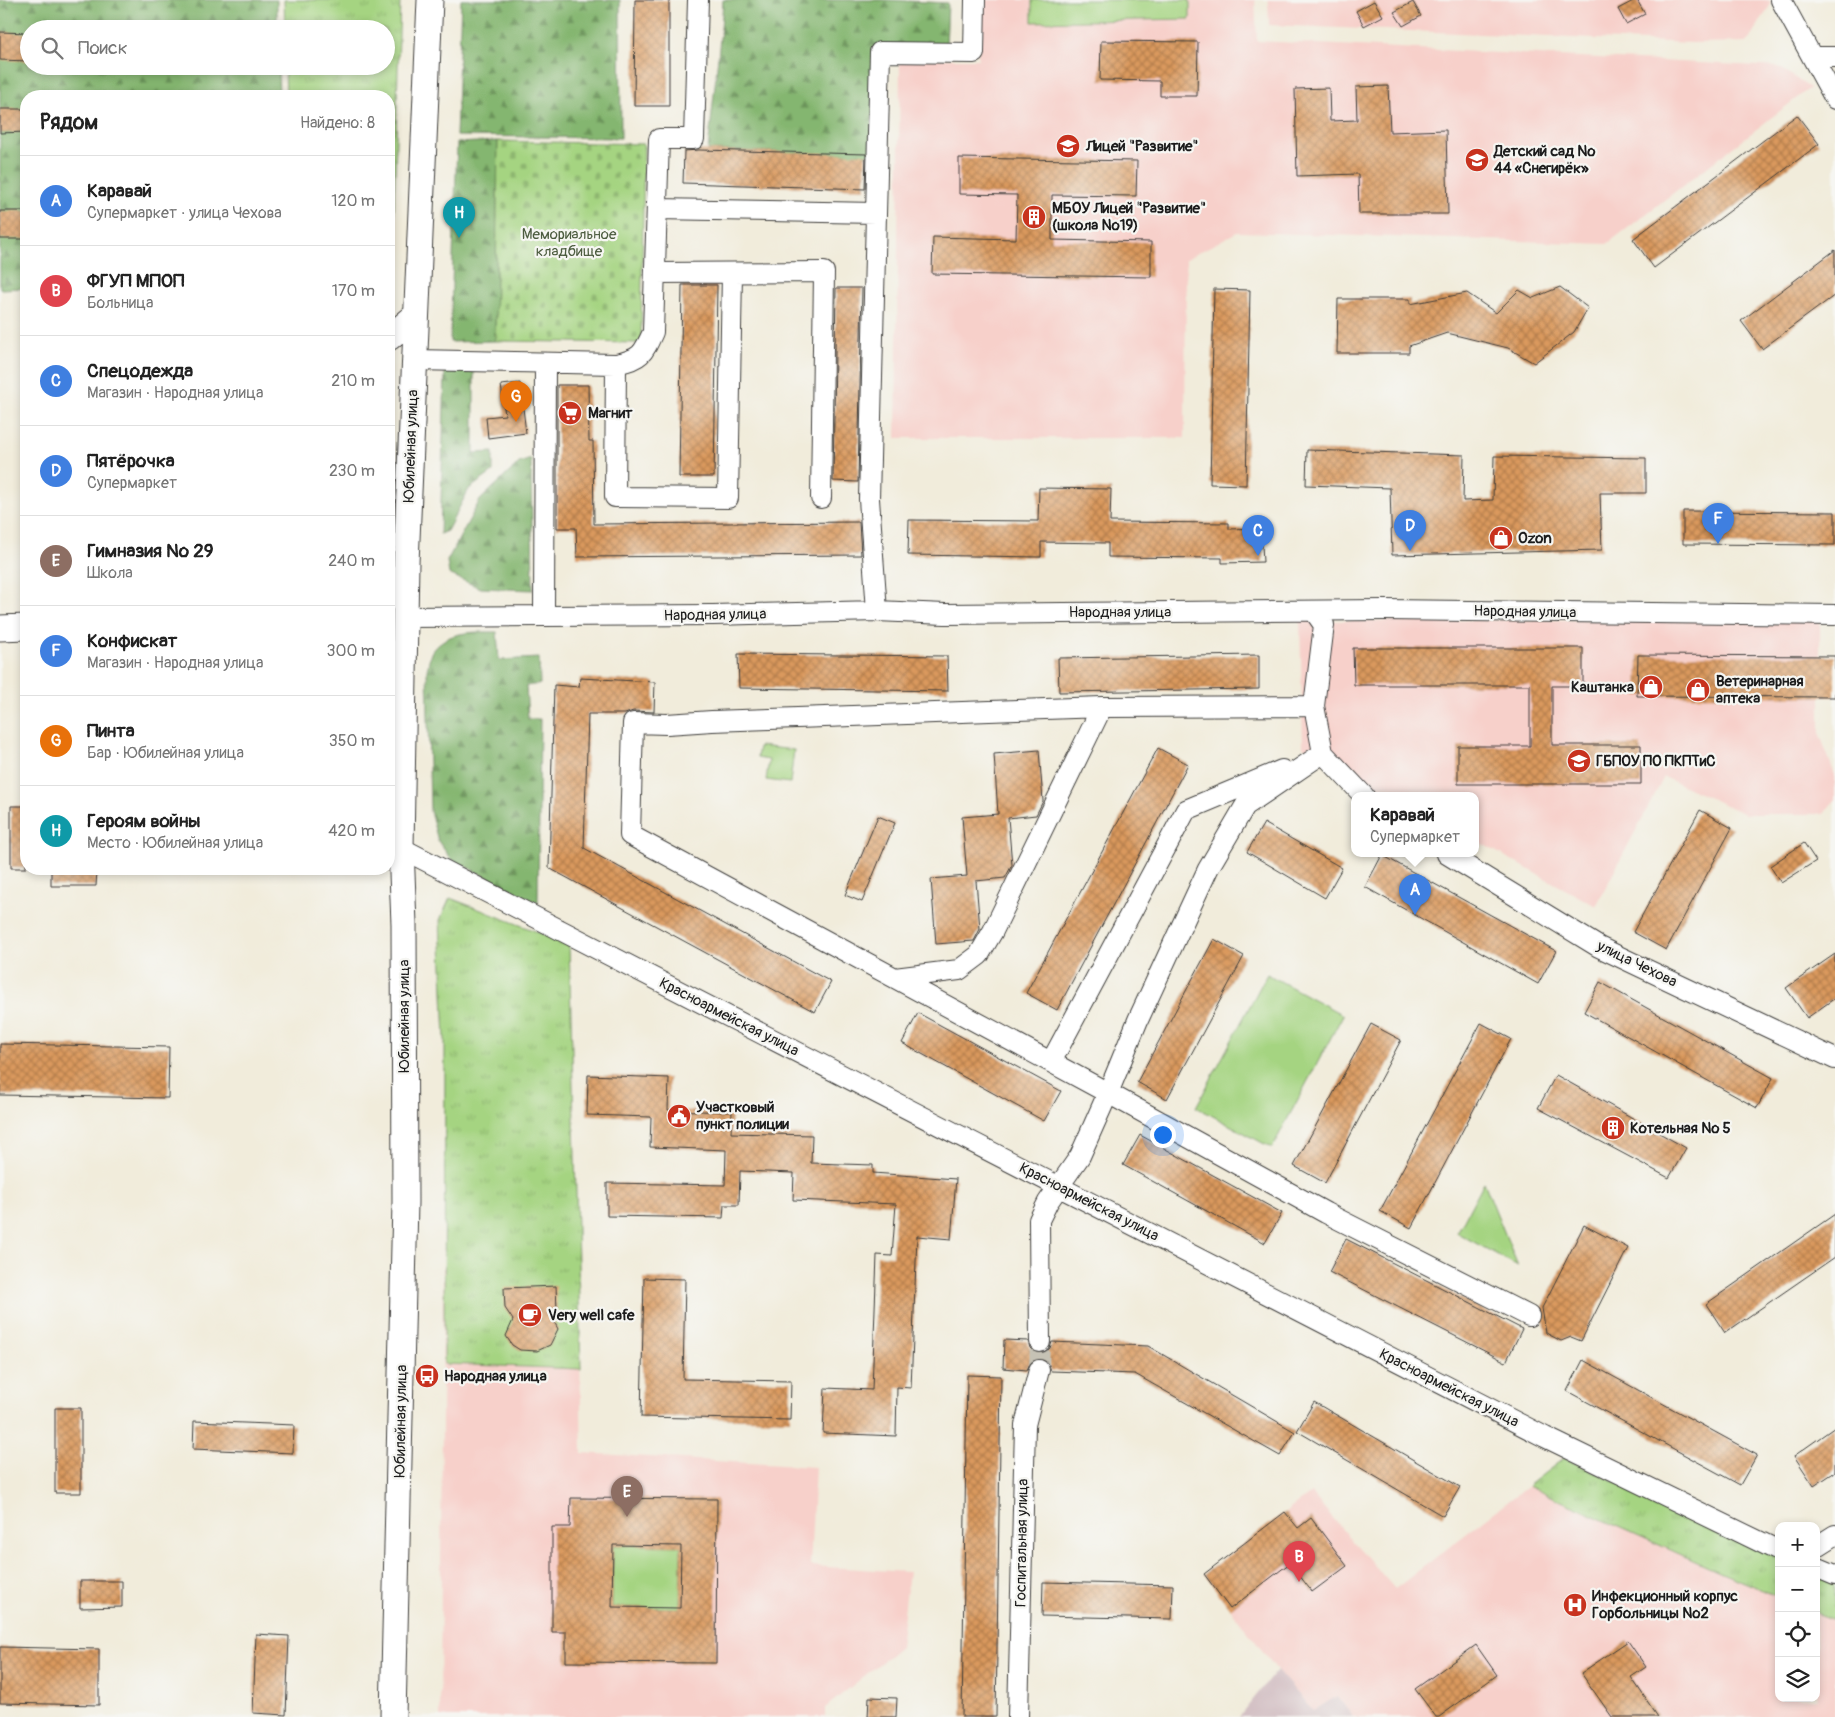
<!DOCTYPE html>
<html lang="ru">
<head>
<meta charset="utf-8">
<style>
  body { margin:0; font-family:Pangolin,sans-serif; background:#f6f6f6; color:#222 }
  .controls { position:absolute; right:15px; bottom:15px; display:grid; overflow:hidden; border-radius:10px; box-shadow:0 2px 8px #0003 }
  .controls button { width:45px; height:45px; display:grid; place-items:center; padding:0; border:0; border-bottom:1px solid #e0e0e0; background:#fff; color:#222; font:25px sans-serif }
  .you { position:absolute; left:1162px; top:1134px; width:18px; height:18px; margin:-12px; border:4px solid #fff; border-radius:50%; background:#1a73e8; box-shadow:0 0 0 8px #1a73e833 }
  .badge { display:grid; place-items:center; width:32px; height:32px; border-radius:50%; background:#0f766e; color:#fff; font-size:16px; font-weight:700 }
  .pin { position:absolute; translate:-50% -41px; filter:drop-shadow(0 1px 2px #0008) }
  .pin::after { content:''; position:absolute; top:26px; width:18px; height:15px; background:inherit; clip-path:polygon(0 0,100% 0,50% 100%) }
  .popup { position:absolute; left:1351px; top:792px; width:128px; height:65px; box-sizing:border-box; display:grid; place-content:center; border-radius:10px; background:#fff; filter:drop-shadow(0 1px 4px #0005); font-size:16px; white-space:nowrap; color:#767676 }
  .popup b { font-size:19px; color:#222 }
  .popup::after { content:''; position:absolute; left:50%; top:100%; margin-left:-10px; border:10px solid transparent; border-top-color:#fff }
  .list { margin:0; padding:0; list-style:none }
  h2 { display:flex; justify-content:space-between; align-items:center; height:65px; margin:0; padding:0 20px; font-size:21px }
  h2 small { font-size:16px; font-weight:400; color:#767676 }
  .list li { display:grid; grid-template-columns:32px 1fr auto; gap:15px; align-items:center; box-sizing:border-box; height:90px; padding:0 20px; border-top:1px solid #e0e0e0 }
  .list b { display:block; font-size:19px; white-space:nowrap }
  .list p { margin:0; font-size:16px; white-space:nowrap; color:#767676 }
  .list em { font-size:16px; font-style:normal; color:#767676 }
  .icon { flex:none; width:28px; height:28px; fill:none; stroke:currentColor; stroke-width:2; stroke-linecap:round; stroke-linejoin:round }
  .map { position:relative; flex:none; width:1835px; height:1717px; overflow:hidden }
  .search { position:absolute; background:#fff; box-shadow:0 2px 8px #0003; left:20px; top:20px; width:375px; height:55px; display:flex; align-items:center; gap:12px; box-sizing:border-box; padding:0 18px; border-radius:28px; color:#767676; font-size:19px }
  .panel { position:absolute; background:#fff; box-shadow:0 2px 8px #0003; left:20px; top:90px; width:375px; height:785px; border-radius:20px }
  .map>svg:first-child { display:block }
  .built { fill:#f7d0ca }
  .industrial { fill:#d2bec2 }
  .grass { fill:url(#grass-tufts); stroke:#60784e }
  .forest { fill:url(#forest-firs); stroke:#506946 }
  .cemetery { fill:url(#cemetery-stones); stroke:#60784e }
  .park { fill:#a5d481; stroke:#60784e }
  .building { fill:url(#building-cross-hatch); fill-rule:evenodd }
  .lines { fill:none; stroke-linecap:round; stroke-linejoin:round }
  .minor-tunnel { stroke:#c6c2b5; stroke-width:20; stroke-dasharray:20 10; stroke-linecap:butt }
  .minor-casing { stroke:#3c3b39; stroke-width:22 }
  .major-casing { stroke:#3c3b39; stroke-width:27 }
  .minor { stroke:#fff; stroke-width:20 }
  .major { stroke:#fff; stroke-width:25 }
  .labels { text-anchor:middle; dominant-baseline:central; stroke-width:4.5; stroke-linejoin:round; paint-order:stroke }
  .poi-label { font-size:15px; font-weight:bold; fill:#1c1c1c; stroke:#f6f6f2; text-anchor:start }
  .park-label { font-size:15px; fill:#4c5c3f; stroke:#f6f6f2 }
  .street-label { font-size:15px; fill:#1c1c1c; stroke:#f6f6f2 }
</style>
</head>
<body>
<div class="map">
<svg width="1835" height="1717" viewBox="0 0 1835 1717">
  <defs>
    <pattern id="grass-tufts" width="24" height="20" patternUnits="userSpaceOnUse" patternTransform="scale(1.25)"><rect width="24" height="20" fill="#a5d481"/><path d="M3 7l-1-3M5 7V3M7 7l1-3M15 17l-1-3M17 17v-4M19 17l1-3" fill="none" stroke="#8db56f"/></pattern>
    <pattern id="forest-firs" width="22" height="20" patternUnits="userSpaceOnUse" patternTransform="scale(1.25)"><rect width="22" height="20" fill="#84b66f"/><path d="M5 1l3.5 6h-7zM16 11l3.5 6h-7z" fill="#6b935a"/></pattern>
    <pattern id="cemetery-stones" width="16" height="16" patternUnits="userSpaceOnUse" patternTransform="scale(1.25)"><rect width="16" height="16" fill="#a5d481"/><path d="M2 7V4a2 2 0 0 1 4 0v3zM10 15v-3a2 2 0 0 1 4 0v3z" fill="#8db56f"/></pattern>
    <pattern id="building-cross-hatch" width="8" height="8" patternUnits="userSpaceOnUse" patternTransform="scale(1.25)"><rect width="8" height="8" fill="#da995d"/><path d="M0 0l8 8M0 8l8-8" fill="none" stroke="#b07c4c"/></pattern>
  </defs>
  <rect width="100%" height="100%" fill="#f6f6f2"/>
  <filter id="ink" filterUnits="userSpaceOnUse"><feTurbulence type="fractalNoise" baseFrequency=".02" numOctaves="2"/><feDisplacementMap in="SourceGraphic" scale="10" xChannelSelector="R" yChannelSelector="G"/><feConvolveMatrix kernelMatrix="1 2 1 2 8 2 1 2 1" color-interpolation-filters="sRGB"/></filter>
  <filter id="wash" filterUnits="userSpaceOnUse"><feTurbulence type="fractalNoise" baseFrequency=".0096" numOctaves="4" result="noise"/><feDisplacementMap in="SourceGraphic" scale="20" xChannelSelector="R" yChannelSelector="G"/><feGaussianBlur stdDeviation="1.12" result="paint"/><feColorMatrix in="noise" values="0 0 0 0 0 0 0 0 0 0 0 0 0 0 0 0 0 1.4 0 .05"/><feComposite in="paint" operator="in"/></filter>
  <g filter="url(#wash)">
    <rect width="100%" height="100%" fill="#f1ecdb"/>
    <path class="built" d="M980,0H1255L1257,41L1779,67L1810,88L1607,244L1237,232L1186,259L1185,438H896L900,59H978Z
      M1268,0H1768L1771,4L1748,42L1692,43L1269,25Z
      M1820,619V735L1835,775V799L1824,814H1745L1664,777L1596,906L1475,840V796H1395L1303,747L1300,621Z
      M443,1268L578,1271L582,1453L815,1467L810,1566L909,1572L900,1647L825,1708V1717H440Z
      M1528,1486L1724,1574L1779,1597V1698H1816V1613L1835,1620V1717H1353L1337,1696L1313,1711L1277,1670L1204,1574L1311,1493L1395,1589Z"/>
    <path class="industrial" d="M1277,1670L1313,1711L1337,1696L1353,1717H1239Z"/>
    <path class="grass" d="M284,0H400L393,244L389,245V96H286L285,66H386V29H285Z
      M450,898L569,944L581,1369L444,1364L445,1040L440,920Z
      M1564,1458L1779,1555V1597L1724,1574L1528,1486Z
      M1816,1572L1835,1581V1620L1816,1613Z"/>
    <path class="forest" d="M0,0H277V29H29V66H278L279,96H26V288L0,289Z
      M461,0H620L621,138L456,136Z
      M723,0H886L948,3L946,47H875L872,155L708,150L721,29Z
      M498,141L495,341L450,342L457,143Z
      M474,371V453L493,452V472L469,489L447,531L440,534L445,372Z
      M531,459L533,590L480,588L449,574L447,561L480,500L519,463Z
      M497,632L499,660L539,658L540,684L526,686L528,719H540L538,903L451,859L438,841L430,811L427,670C429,664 429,656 432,651C447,630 475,632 497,632Z"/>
    <path class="cemetery" d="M498,141L644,144L641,343L495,341Z"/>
    <path class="park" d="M1032,0H1190V19L1032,22Z
      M759,746L794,750L790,783L766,780L769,760L757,758Z
      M1267,974L1343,1015L1272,1148L1196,1107Z
      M1484,1182L1518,1266L1457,1233Z
      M613,1545L681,1546L680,1608L612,1607Z"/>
    <g id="blocks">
      <path class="building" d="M635,0H669V106H634Z
        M1635,0H1637L1645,14L1626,24L1618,9Z
        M1374,1L1383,16L1364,26L1356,11Z
        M1413,2L1421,16L1403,26L1394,12Z
        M0,32L29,33V61L0,60Z
        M1101,41L1198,42L1197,96H1160V81L1100,80Z
        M1388,86L1390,132L1446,130L1448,214H1359L1358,174L1297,176L1295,89L1329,88L1330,121L1357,120L1356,87Z
        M0,109H26V132L0,133Z
        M1797,115L1819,144L1654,268L1633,239Z
        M699,150L866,154L865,189L683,183L684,151Z
        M959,158L1137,161L1136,196L1052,195V240L1151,242V277L932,274L933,237L1016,239L1017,195L959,194Z
        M0,211H26V239H0Z
        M1835,250V295L1762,349L1741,321Z
        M682,285H717L714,477H679Z
        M1560,287L1588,308L1574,332L1534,363L1508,348L1447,333L1409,346V353H1337L1338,299H1410V304L1467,293L1496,313L1519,290L1533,298Z
        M836,288H862L858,482L833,481Z
        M1214,289L1250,290L1246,485L1210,484Z
        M520,383L526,433L488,438L486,417L505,415L501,385Z
        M557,385H588L589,441H593L594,524L859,522L861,555L577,557L576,528H557Z
        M1307,450L1464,455L1463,501L1493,500L1494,456L1646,458V493H1600L1602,550L1392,555L1390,488L1306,485Z
        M1039,488L1111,489L1110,522L1229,523V529L1261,528L1263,562L1222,563V558L1108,557V543L1041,542V557L908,555L909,520L1038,521Z
        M1683,511L1835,512V545L1683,544Z
        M1353,648H1583V686H1552V745H1641V784H1458V746H1530V685H1354Z
        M738,654L947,656L948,691L739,688Z
        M1259,655V689L1059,692L1058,658Z
        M1638,655L1835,656V697L1637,696Z
        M580,678L655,682L654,712L633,711L625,714H588L584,848L831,982L815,1012L549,868L554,685L579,687Z
        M1158,748L1188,764L1057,1010L1026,993Z
        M1039,750L1043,801L1036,815L1008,818L1012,865L1005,878L976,881L980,929L974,941L936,944L931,879L967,876L962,817L998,814L994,754Z
        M11,806H26V868H11Z
        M1700,810L1732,828L1666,950L1633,932Z
        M878,816L895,823L862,902L845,895Z
        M1264,823L1342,868L1325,898L1247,852Z
        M1804,843L1816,861L1781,883L1770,866Z
        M1382,855L1556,951L1538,984L1365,887Z
        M51,869H97L96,886H51Z
        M1214,939L1244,956L1167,1099L1137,1082Z
        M1835,954V998L1807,1018L1786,988Z
        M1600,982L1773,1078L1757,1108L1584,1012Z
        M918,1013L1061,1091L1044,1121L902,1043Z
        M1481,1023L1511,1039L1411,1228L1380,1211Z
        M1371,1024L1401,1040L1325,1183L1294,1166Z
        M0,1044L169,1047L168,1098L0,1095Z
        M588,1075L669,1078L668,1110L732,1112L731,1133L812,1135L811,1163L873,1165V1173L956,1179L951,1239L917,1236L911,1388L897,1387L896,1436L823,1433L825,1388L872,1390L877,1255L892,1256L896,1204L793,1200L794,1173L740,1171L739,1205H724L723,1218L607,1216V1183L725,1185L726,1150L650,1147L651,1117L587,1115Z
        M1556,1075L1686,1148L1669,1178L1538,1108Z
        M1140,1135L1282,1213L1265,1243L1123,1165Z
        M1835,1214V1257L1725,1333L1706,1304Z
        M1584,1225L1628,1248L1581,1341L1571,1337L1561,1341L1546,1333L1542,1308Z
        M1346,1239L1522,1329L1506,1362L1329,1272Z
        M644,1278L685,1279L683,1379L791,1381L790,1420L641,1417Z
        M556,1286L557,1310H548L558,1329L550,1345L537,1351L520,1350L512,1345L506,1336L513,1320L505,1308L504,1288Z
        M1004,1340L1028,1341L1030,1348L1034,1352L1040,1354L1046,1352L1050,1348L1052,1342L1148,1346L1295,1432L1280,1456L1135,1374L1051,1371L1048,1362L1041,1358H1036L1031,1361L1027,1370L1003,1368Z
        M1583,1360L1757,1455L1740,1485L1567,1391Z
        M967,1375L1001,1376L996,1717H962Z
        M1314,1402L1460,1487L1443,1516L1297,1431Z
        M55,1408H81V1493H55Z
        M194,1421L294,1425L293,1453L193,1449Z
        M1835,1427V1472L1814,1486L1794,1456Z
        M571,1498L717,1499L716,1663L566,1662V1632H552V1527H570ZM613,1545L681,1546L680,1608L612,1607Z
        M1285,1512L1298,1528L1311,1518L1347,1566L1312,1592L1290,1563L1230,1609L1204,1574Z
        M80,1581H122V1607L80,1608Z
        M1043,1582L1173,1585L1172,1619L1042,1616Z
        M256,1634L289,1636L286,1715L253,1713Z
        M1628,1641L1646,1667L1631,1677L1658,1717H1612L1581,1673Z
        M1476,1645L1497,1675L1439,1717H1436L1415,1689Z
        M0,1647L99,1649V1705L0,1703Z
        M869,1697L897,1698L896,1717H868Z"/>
    </g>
  </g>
  <g filter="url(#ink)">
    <use href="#blocks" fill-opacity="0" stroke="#3c3b39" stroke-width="1"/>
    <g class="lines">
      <path class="minor-tunnel" d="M1039,1370L1040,1342"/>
      <g class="minor-casing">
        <path id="minor" d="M1781,0L1835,99
          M1812,57H1835
          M657,209L876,213
          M655,273L824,272L821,498
          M414,360L616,364C641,359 643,354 653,332L659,139H694L698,0
          M616,364L615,497L728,498L732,273
          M877,611L869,499L880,52L974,53L975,0
          M1314,611L1324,625L1314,706L1323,753L1364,796
          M544,616L545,363
          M406,617L713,615L877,611L945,614L1384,610L1835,615
          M1323,753L1245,806L1208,869L1138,1020L1108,1093L1326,1213L1529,1316
          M401,848L1545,1437L1779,1551
          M1447,854L1599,947L1835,1059
          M895,978L959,970L979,955L993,931L1102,707
          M1051,1062L1186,810L1282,770
          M1040,1342L1039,1220L1048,1202L1080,1156L1108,1093L630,835L633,723L667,724L712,721L1102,707L1314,706
          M1816,1547L1835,1535
          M1816,1567L1835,1575
          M1018,1717L1025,1425L1039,1370"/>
      </g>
      <g class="major-casing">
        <path id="major" d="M389,338L416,315
          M0,628L26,627
          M393,1717L405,1202L404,924L401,848L406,563L430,0"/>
      </g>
      <use href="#minor" class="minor"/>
      <use href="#major" class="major"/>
    </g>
  </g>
  <defs>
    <g id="school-disc" transform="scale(1.25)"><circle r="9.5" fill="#c8321e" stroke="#f6f6f2"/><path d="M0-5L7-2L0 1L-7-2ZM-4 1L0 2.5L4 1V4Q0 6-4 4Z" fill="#fff"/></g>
    <g id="building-disc" transform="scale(1.25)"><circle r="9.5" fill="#c8321e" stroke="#f6f6f2"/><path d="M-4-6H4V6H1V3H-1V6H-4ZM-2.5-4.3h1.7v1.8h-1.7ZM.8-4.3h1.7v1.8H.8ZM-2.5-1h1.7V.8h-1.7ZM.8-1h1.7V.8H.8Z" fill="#fff"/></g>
    <g id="supermarket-disc" transform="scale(1.25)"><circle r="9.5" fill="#c8321e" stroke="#f6f6f2"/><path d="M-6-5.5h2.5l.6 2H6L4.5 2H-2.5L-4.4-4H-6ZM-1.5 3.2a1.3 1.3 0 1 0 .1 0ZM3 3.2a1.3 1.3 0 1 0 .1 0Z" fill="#fff"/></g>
    <g id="shop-disc" transform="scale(1.25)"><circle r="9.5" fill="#c8321e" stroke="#f6f6f2"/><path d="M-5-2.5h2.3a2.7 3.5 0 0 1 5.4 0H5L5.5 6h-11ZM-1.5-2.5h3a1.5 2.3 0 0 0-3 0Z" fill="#fff"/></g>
    <g id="university-disc" transform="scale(1.25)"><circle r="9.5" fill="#c8321e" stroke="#f6f6f2"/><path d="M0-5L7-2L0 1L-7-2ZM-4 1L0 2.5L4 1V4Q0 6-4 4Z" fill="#fff"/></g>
    <g id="civic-disc" transform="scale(1.25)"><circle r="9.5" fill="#c8321e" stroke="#f6f6f2"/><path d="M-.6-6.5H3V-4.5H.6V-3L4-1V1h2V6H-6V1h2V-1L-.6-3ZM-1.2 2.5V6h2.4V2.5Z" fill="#fff"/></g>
    <g id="cafe-disc" transform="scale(1.25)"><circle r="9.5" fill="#c8321e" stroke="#f6f6f2"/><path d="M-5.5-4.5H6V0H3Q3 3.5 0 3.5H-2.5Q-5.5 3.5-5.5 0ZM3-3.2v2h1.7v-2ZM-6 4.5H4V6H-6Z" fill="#fff"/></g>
    <g id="bus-disc" transform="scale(1.25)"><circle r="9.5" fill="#c8321e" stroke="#f6f6f2"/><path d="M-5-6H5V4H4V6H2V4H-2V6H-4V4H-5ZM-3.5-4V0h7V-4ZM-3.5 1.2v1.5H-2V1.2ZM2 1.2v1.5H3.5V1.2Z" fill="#fff"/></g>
    <g id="hospital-disc" transform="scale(1.25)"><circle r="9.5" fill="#c8321e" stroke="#f6f6f2"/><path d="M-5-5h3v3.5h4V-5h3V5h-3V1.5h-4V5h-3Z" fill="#fff"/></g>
  </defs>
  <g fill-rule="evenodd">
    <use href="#school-disc" x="1068" y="146"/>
    <use href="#school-disc" x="1477" y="160"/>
    <use href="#building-disc" x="1034" y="217"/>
    <use href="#supermarket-disc" x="570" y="413"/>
    <use href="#shop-disc" x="1501" y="538"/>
    <use href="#shop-disc" x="1651" y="687"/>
    <use href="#shop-disc" x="1698" y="690"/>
    <use href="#university-disc" x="1579" y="761"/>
    <use href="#civic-disc" x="679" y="1116"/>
    <use href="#building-disc" x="1613" y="1128"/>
    <use href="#cafe-disc" x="530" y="1315"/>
    <use href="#bus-disc" x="427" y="1376"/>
    <use href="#hospital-disc" x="1575" y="1605"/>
  </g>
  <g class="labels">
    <g class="poi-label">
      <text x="1086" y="146">Лицей "Развитие"</text>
      <text x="1494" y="151">Детский сад №<tspan x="1494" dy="17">44 «Снегирёк»</tspan></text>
      <text x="1052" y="208">МБОУ Лицей "Развитие"<tspan x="1052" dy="17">(школа №19)</tspan></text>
      <text x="588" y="413">Магнит</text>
      <text x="1518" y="538">Ozon</text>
      <text x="1716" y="681">Ветеринарная<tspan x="1716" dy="17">аптека</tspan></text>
      <text x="1634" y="687" text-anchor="end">Каштанка</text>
      <text x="1596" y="761">ГБПОУ ПО ПКПТиС</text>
      <text x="696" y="1107">Участковый<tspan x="696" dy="17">пункт полиции</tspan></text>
      <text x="1630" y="1128">Котельная № 5</text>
      <text x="548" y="1315">Very well cafe</text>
      <text x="444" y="1376">Народная улица</text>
      <text x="1592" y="1596">Инфекционный корпус<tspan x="1592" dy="17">Горбольницы №2</tspan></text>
    </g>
    <g class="park-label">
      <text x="569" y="234">Мемориальное<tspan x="569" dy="17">кладбище</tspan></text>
    </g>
    <g class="street-label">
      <text transform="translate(411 446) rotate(-88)">Юбилейная улица</text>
      <text x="1120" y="612">Народная улица</text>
      <text transform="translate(1525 612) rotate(1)">Народная улица</text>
      <text transform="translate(715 615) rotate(-1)">Народная улица</text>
      <text transform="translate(1637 964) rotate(26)">улица Чехова</text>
      <text transform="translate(404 1016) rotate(-90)">Юбилейная улица</text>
      <text transform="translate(729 1017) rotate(27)">Красноармейская улица</text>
      <text transform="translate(1089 1202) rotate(27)">Красноармейская улица</text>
      <text transform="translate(1449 1388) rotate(27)">Красноармейская улица</text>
      <text transform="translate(401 1421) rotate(-89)">Юбилейная улица</text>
      <text transform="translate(1022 1543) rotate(-89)">Госпитальная улица</text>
    </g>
  </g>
</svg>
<div class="controls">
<button>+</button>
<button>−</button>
<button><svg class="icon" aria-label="locate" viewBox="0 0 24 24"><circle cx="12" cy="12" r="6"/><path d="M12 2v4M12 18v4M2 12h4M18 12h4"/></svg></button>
<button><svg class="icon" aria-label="layers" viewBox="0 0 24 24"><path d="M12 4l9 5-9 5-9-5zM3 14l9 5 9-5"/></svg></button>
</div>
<div class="you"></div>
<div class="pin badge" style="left:1415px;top:915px;background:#3f7fe0">A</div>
<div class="popup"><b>Каравай</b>Супермаркет</div>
<div class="pin badge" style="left:1299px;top:1582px;background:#e0444e">B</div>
<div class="pin badge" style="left:1258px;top:556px;background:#3f7fe0">C</div>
<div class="pin badge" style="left:1410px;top:551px;background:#3f7fe0">D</div>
<div class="pin badge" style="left:627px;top:1517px;background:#8d6e63">E</div>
<div class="pin badge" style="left:1718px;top:544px;background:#3f7fe0">F</div>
<div class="pin badge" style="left:516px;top:422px;background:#e8710a">G</div>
<div class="pin badge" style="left:459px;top:238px;background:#0f9aa8">H</div>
<div class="search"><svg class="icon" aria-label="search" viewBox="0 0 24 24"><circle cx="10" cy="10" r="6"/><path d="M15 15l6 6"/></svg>Поиск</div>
<section class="panel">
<h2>Рядом<small>Найдено: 8</small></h2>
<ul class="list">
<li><span class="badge" style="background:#3f7fe0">A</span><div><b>Каравай</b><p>Супермаркет · улица Чехова</p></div><em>120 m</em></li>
<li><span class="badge" style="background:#e0444e">B</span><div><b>ФГУП МПОП</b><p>Больница</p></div><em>170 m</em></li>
<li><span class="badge" style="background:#3f7fe0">C</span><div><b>Спецодежда</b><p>Магазин · Народная улица</p></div><em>210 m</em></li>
<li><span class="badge" style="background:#3f7fe0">D</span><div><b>Пятёрочка</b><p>Супермаркет</p></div><em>230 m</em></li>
<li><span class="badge" style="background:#8d6e63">E</span><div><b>Гимназия № 29</b><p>Школа</p></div><em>240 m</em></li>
<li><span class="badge" style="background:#3f7fe0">F</span><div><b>Конфискат</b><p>Магазин · Народная улица</p></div><em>300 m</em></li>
<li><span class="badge" style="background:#e8710a">G</span><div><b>Пинта</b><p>Бар · Юбилейная улица</p></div><em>350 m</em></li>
<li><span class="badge" style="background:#0f9aa8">H</span><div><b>Героям войны</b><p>Место · Юбилейная улица</p></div><em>420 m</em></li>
</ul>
</section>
</div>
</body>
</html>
